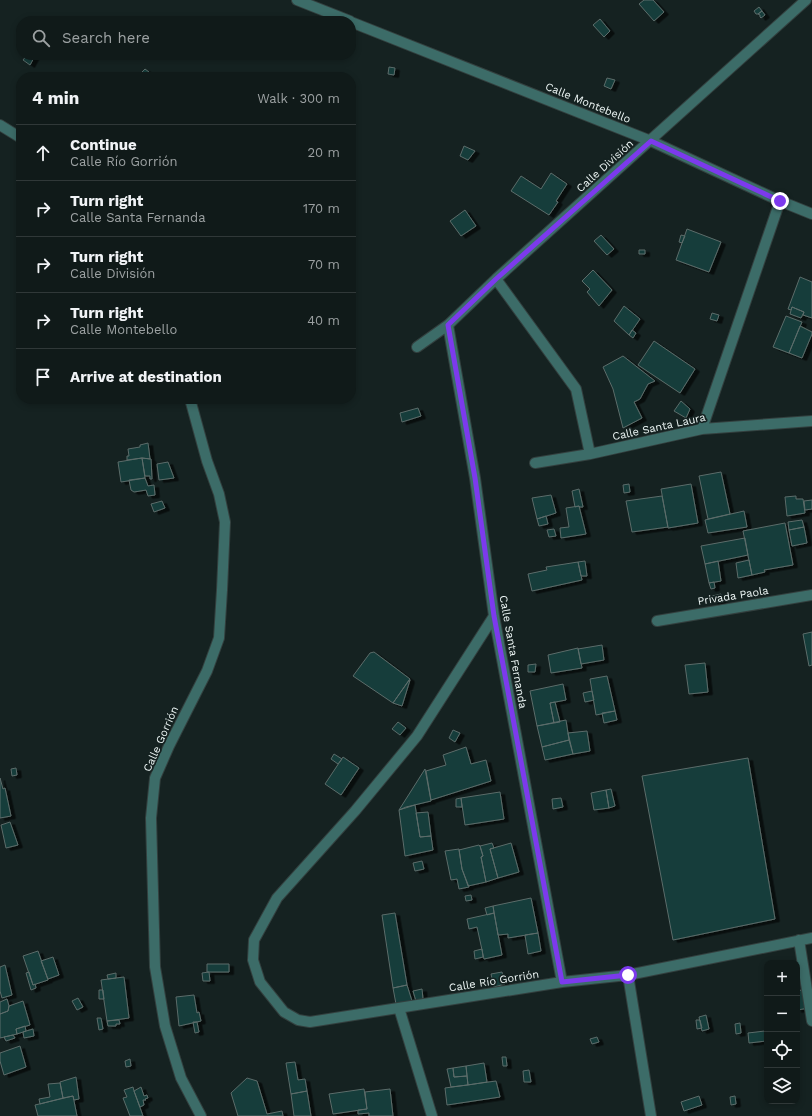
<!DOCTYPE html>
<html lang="en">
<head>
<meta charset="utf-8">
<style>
  body { margin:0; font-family:"Work Sans",sans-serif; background:#192322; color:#f1f3f6 }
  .controls { position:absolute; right:12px; bottom:12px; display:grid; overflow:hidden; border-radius:8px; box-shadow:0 2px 6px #0003 }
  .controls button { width:36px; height:36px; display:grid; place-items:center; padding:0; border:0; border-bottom:1px solid #303838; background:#101a19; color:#f1f3f6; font:20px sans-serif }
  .stop { position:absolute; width:12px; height:12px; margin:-9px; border:3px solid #7c3aed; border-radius:50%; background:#fff }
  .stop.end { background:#7c3aed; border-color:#fff; box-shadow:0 1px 4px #0008 }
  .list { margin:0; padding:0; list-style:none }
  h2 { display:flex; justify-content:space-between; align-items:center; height:52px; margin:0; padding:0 16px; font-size:17px }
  h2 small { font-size:13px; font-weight:400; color:#9ca1a2 }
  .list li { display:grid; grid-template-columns:26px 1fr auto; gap:12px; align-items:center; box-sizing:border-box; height:56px; padding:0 16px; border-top:1px solid #303838 }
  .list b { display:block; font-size:15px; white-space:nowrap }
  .list p { margin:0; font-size:13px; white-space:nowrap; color:#9ca1a2 }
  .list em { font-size:13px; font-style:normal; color:#9ca1a2 }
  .icon { flex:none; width:22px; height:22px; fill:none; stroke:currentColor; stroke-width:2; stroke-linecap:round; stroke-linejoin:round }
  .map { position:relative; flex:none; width:812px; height:1116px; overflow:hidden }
  .search { position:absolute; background:#101a19; box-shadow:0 2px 6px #0003; left:16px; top:16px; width:340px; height:44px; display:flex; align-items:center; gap:10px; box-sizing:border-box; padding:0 14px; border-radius:16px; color:#9ca1a2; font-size:15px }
  .panel { position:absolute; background:#101a19; box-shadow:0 2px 6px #0003; left:16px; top:72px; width:340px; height:332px; border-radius:16px }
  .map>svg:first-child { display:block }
  .building { fill:#133d3a; stroke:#5c6c6a; filter:url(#shadow) }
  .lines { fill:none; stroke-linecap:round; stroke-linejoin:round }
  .minor-casing { stroke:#33403f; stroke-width:12 }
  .minor { stroke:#3c6c68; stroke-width:10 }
  .route { stroke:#7c3aed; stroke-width:5 }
  .labels { text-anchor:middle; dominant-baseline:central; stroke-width:3.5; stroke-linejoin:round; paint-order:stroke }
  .street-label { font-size:11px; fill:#edf6f5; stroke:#152221 }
</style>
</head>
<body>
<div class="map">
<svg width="812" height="1116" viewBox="0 0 812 1116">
  <defs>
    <filter id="shadow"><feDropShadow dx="4.5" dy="2.5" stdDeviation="0" flood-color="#0009"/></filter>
  </defs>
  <rect width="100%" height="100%" fill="#152221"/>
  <path class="building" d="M644,0H653L664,12L654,21L639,4Z
    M759,7L762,11L758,14H756L754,11Z
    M762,11L765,15L761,18L760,17V15L758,14Z
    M600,19L610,31L604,37L593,25Z
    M27,55H33L35,56L30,65L23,60Z
    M389,67L395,68L394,75L388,74Z
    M145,69L149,72L144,77H141L142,72Z
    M607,78L615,80L611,89L604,86Z
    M464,146L475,151L468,160L460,156Z
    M551,173L567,184L556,201L558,202L549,215L511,191L521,176L541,189Z
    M588,174L593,177L589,181L585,178Z
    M465,210L476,226L461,236L450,221Z
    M687,229L721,242L709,272L676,260Z
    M601,235L614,249L607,255L594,241Z
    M681,235L685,236L682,243L679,242Z
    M639,250H645V254H639Z
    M593,270L612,290L599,306L587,292L590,289L582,281Z
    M800,277L812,282V318L803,315L804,312L792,307L791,310L788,309Z
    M624,306L640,319L629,335L614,321Z
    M792,307L804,312L801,318L790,314Z
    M712,313L719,315L717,321L710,319Z
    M786,316L802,322L789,353L773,347Z
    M800,326L812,332V334L802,358L789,353Z
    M632,330L636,333L633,338L629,335Z
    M654,341L695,369L680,393L638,365Z
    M623,356L655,381L648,384L640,399L634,402L642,418L623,428L613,389L603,367Z
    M681,401L690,409L686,418L674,411Z
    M418,408L421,416L402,422L400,413Z
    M148,443L150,459L142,458L127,460V456H129L128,449L140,447V445Z
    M142,458L151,459L152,479H150V476H145Z
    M142,458L145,478L121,482L118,462Z
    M168,462L174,478L159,480L157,464Z
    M721,472L730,514L708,519L699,476Z
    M145,478L148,486L154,485L155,495L148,496L146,490L134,492L131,490L129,480Z
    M629,484L630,492L624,493L623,485Z
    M691,484L698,523L668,528L661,489Z
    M579,489L583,507H579V506L575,507L572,491Z
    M551,495L556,513L537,519L532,498Z
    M662,496L668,527L632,532L626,501Z
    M796,496V499H803L805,513L787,516L785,497Z
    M812,500V509L805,510L804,501Z
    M162,501L165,508L154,512L151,504Z
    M579,506L586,534L561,538L560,528L569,527L566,508Z
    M744,511L747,527L708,533L705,520Z
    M546,516L548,524L539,526L537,519Z
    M802,520L804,527L789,530L788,522Z
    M785,523L793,565L764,570L765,572L752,575L743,531Z
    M804,527L807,543L792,546L789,530Z
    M554,529L556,536L549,537L547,530Z
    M745,538L748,555L705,564L701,546Z
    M749,560L752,575L738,578L736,563Z
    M585,561L587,576H581L578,562Z
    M718,561L721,581L709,583L705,564Z
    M578,562L582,580L532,591L528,574L547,570L546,567Z
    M714,582L715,588L711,589L709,583Z
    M721,594L722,601L714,603L712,596Z
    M812,632V665L809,666L803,634Z
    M602,645L604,660L581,664L578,649Z
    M578,648L582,668L551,673L548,655Z
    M374,652L410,679L393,703L353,676L370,653Z
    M705,663L708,692L689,694L685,665Z
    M536,664L535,672H528V665Z
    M607,676L615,711L596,715L590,679Z
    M409,680H410L402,706L393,703Z
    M563,684L566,700L550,703L554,723L537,726L530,691Z
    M592,691L594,700L585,702L583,693Z
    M555,702L560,722L554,723L550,703Z
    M615,711L617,720L604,723L602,713Z
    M566,720L569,740L542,747L537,726Z
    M398,722L406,728L400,735L392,729Z
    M453,730L460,733L455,742L449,738Z
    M587,731L590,751L573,754L568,733Z
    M569,740L573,754L545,760L542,747Z
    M466,747L471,764L486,760L491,781L431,800L426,771L446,765L443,755Z
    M334,754L342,759L338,764L331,759Z
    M343,757L359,768L341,795L325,784Z
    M748,758L775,919L673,940L642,776Z
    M16,768L17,775L12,776L11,769Z
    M425,769L431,801L406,807L399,810Z
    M0,778L3,789L5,788L11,816L0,818Z
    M611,789L615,806L609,808L606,790Z
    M606,790L609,808L594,810L591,793Z
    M500,792L504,819L465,825L461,798Z
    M461,798L462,807H456V799Z
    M561,798L563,807L553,809L552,799Z
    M415,805L420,837L431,836L433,850L405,856L399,810Z
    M428,812L431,836L420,837L416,813Z
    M10,822L18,845L6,848L1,825Z
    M492,843L494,848L490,849L498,878L486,882L481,857L483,856L480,846Z
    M511,843L519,872L498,878L490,849Z
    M479,845L480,846L483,856L481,857L486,882L468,886L462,869L459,850Z
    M459,849L462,869L469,887L459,889L457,879L451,880L445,851Z
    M422,861L424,869L415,871L413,863Z
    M471,895L472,900L466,901L465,896Z
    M531,898L538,933L508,938V934L498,935L493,906Z
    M493,906L494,913L487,915L485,908Z
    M395,913L407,985L393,988L382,915Z
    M494,913L502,955L484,959L477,927L469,929L467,919Z
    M538,933L541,951L528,954L525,935Z
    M482,949L483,957L475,959L474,951Z
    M38,951L48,980L33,985L23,956Z
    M53,957L59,975L48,979L41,961Z
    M207,964H229V972H207Z
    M5,965L12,995L2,998L0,991V967Z
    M29,972L33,985L35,984L36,988L31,990L26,973Z
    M209,972L210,981H203L202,973Z
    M502,972L505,984L494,987L491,974Z
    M116,973V978L108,979L107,975Z
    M124,977L129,1018L107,1021L101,980Z
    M407,985L412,1001L396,1004L393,988Z
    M422,989L423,999L416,1001L413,991Z
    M806,989L809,1008L797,1010V991Z
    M99,990H103L104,999H99Z
    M194,995L197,1013L199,1012L201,1021L179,1026L176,997Z
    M78,998L83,1007L77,1010L72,1001Z
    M7,999L9,1006L8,1011L0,1014V1002Z
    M23,1001L30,1025L16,1029L17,1034L0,1038V1014L8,1011L9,1006Z
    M706,1015L709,1029L702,1031L699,1017Z
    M97,1018H101L103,1029L99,1030Z
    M119,1020L120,1024H116V1026H108L107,1021Z
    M696,1020H700L702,1028L697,1029Z
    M193,1022H197L199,1032L195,1033Z
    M740,1023L741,1033L736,1034L735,1024Z
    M25,1026L26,1031L17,1034L16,1029Z
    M33,1029L34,1036L24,1038L23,1032Z
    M765,1031L766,1041L749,1043L748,1033Z
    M13,1035L15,1038L6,1041L4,1037Z
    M597,1037L599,1042L592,1044L590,1039Z
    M20,1046L26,1067L4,1075L0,1061V1053Z
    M502,1057H506L507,1066H503Z
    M130,1059L131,1066L126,1067L125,1061Z
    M295,1062L298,1080L305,1079L307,1091L291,1094L286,1063Z
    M484,1063L487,1082L468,1085L466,1066Z
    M466,1066L467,1076L454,1077L453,1068Z
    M453,1068L454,1077L467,1076L468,1085L451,1087L447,1069Z
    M529,1070L531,1082H524L523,1071Z
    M76,1077L79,1099L74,1100L73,1096L63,1098L60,1082Z
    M247,1078L257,1081L267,1114L282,1111L283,1116H238L231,1093Z
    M496,1081L500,1097L447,1105L445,1088Z
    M60,1083L63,1098L40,1104L39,1099L50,1097L48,1084Z
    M133,1087L134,1091L143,1116H130L123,1098L127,1097L124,1090Z
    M141,1087L144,1096L147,1095L148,1098L145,1099L146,1100H143L144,1105L140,1107L134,1091Z
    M364,1089L367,1109L333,1114L329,1094Z
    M390,1089L393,1116H369V1113L358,1114V1110L367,1109L365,1092Z
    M307,1091L311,1116H294L291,1094Z
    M73,1096L77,1116H38L35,1105Z
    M699,1096L702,1105L684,1111L681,1102Z
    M735,1096L736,1104L731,1105L730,1097Z"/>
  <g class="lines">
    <g class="minor-casing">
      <path id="minor" d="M297,0L350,21
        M351,22L651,141L780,201L812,214
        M0,125L21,138
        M496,279L576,389L590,454
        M448,325L475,478L494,616L562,982
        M417,347L448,325L496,279L806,0
        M190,399L207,461L219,494L225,522L222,590L219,638L207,671L169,746L155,778L151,818L155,967L165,1026L181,1078L201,1116
        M702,429L780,201
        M535,463L590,454L702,429L812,421
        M494,616L417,736L355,811L277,898L254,940L253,960L260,982L284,1012L298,1020L310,1022L562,982L628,975L812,938
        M657,621L812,595
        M799,940L812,1021
        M628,975L651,1116
        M399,1008L432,1116"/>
    </g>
    <use href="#minor" class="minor"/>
  </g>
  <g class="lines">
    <path class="route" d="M628,975L562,982L494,616L475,478L448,325L496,279L651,141L780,201"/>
  </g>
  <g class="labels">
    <g class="street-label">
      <text transform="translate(588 103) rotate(22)">Calle Montebello</text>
      <text transform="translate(605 166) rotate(-42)">Calle División</text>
      <text transform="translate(659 427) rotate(-12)">Calle Santa Laura</text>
      <text transform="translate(733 596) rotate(-9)">Privada Paola</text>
      <text transform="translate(513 652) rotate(80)">Calle Santa Fernanda</text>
      <text transform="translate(161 739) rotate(-66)">Calle Gorrión</text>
      <text transform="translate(494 981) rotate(-9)">Calle Río Gorrión</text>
    </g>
  </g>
</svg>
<div class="controls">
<button>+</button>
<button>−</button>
<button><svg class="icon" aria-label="locate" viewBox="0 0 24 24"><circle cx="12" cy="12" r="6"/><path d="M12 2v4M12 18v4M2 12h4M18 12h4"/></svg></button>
<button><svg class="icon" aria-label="layers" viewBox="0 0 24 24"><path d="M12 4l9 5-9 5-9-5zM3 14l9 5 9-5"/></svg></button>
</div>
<div class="stop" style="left:628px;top:975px"></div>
<div class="stop end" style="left:780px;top:201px"></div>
<div class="search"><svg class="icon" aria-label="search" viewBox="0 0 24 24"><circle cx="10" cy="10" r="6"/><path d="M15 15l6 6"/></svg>Search here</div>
<section class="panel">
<h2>4 min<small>Walk · 300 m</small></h2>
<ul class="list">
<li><svg class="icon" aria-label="ahead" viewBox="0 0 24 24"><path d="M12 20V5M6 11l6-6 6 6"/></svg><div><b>Continue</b><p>Calle Río Gorrión</p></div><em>20 m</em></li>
<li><svg class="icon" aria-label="right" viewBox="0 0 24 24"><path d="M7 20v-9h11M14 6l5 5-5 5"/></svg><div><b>Turn right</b><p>Calle Santa Fernanda</p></div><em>170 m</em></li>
<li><svg class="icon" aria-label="right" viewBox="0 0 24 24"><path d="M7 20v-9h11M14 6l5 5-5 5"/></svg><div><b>Turn right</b><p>Calle División</p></div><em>70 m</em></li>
<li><svg class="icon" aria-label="right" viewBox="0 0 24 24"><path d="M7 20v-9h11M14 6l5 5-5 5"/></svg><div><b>Turn right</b><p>Calle Montebello</p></div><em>40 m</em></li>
<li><svg class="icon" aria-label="arrive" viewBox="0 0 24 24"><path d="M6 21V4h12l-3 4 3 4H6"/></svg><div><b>Arrive at destination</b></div></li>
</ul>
</section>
</div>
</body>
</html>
